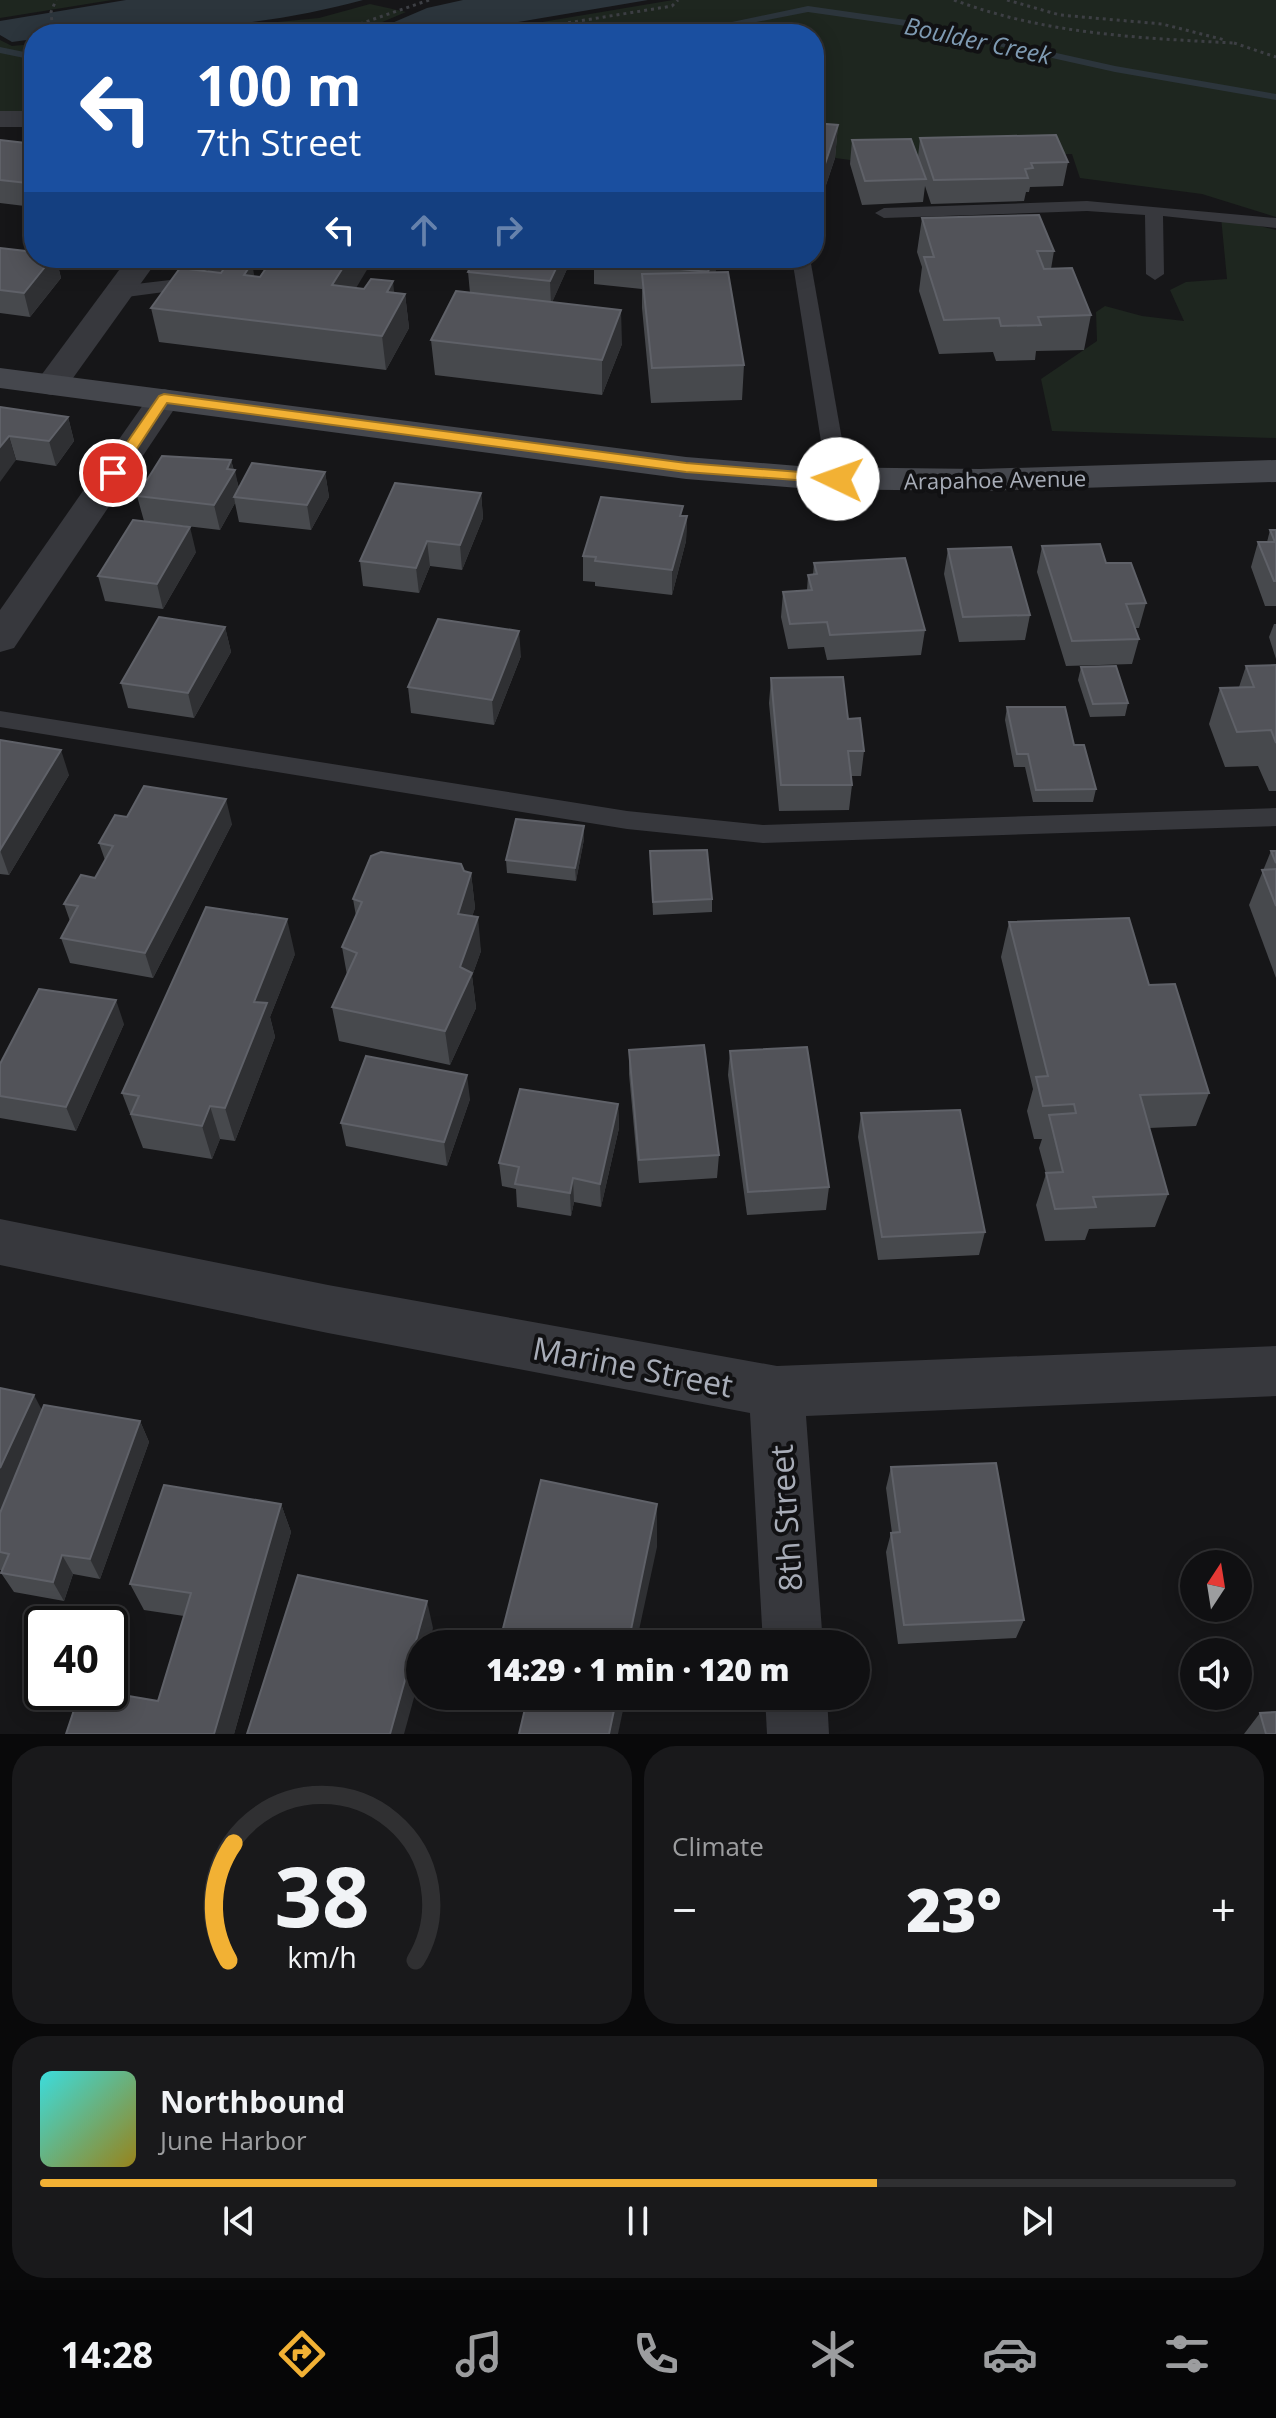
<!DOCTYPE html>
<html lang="en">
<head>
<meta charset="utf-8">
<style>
	body { margin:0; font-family:"Open Sans",sans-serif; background:#19191b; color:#f1f3f6; height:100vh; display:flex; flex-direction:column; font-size:30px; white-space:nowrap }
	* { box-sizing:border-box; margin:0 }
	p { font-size:26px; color:#9c9d9f }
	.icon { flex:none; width:44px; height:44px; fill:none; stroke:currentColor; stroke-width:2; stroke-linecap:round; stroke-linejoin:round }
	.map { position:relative; height:1734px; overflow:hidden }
	.panel { display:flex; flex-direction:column; gap:12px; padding:12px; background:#09090a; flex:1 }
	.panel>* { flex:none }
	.banner { position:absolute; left:24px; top:24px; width:800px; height:244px; border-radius:32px; box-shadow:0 4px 20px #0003,0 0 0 2px #303032; background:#1a4fa0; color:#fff; overflow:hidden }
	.needle { width:52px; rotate:12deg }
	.buttons { position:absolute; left:1180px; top:1550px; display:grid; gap:16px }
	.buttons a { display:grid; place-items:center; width:72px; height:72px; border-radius:50%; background:#101012; box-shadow:0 4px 20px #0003,0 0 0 2px #303032; font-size:40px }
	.speed { position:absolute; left:24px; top:1606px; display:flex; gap:16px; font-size:40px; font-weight:700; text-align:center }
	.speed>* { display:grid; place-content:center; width:104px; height:104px; border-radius:50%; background:#101012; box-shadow:0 4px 20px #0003,0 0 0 2px #303032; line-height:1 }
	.speed .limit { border:4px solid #111; border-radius:12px; background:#fff; color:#111 }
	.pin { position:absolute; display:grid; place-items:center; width:68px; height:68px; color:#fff; margin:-34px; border:4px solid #fff; border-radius:50%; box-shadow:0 2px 8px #0007 }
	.me { position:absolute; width:88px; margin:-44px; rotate:273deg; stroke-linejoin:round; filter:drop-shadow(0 0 6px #0008) }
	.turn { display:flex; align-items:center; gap:28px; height:168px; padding:0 40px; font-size:36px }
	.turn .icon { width:104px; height:104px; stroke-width:2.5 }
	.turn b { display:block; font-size:56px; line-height:68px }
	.lanes { display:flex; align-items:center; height:76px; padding:0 40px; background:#0003; justify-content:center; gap:40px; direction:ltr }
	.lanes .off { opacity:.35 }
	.big { font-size:60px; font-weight:800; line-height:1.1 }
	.panel .card { flex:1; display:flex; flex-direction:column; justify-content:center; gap:12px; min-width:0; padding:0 28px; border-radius:32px; background:#19191b }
	.panel .dial { align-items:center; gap:0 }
	.dial svg { height:208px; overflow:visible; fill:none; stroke:#303032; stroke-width:7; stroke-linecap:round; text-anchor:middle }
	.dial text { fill:#f1f3f6; stroke:none }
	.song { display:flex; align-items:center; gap:24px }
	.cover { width:96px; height:96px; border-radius:12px; background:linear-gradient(135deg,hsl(180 70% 55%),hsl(50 70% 35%)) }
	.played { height:8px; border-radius:4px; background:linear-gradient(90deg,#f2b134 70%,#303032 70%) }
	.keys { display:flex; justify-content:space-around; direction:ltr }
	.heat { display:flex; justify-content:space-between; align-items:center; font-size:44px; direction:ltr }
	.panel .tiles { flex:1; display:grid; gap:12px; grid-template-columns:1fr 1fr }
	.card:last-child { grid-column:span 2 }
	.trip { position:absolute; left:406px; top:1630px; width:464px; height:80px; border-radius:40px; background:#101012; box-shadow:0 4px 20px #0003,0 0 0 2px #303032; font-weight:800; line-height:80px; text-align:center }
	.menu { display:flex; height:128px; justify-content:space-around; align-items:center; background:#060607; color:#9c9d9f }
	.menu .icon { width:56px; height:56px }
	.menu .on { color:#f2b134 }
	.menu b { font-size:36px; color:#f1f3f6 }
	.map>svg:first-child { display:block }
	.green { fill:#1e261f }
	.water { fill:#2c353c }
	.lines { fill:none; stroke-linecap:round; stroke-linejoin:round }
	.stream { fill:#2c353c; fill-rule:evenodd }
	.path { stroke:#3d3f44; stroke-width:3; stroke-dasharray:3 4; stroke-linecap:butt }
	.lane { fill:#37383d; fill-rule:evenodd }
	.street { fill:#37383d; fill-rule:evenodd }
	.secondary { fill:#45474d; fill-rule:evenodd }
	.wall { fill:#47494d }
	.shaded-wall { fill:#2f3033 }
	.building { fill:#525359; stroke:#5f6168; stroke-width:2 }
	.route { fill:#f2b134; stroke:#9d7322; stroke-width:2 }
	.labels { text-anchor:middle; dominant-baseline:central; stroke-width:8; stroke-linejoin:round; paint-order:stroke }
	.far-street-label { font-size:22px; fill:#a8adb8; stroke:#111113 }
	.far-water-label { font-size:24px; font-style:italic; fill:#7f9bb3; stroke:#111113 }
	.near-street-label { font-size:32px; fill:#a8adb8; stroke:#111113 }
</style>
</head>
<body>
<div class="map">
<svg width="1276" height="1734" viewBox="0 0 1276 1734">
	<rect width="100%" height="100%" fill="#161618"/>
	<g class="green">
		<polygon points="0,0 112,0 0,18"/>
		<polygon points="673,0 1276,0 1276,217 1202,194 1080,178 1072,154 850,160 814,155 814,34 423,34 482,32"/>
		<polygon points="370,4 406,12 373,26 384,34 153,34 319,18"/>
		<polygon points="0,40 12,46 34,44 34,112 0,112"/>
		<polygon points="1221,217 1276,230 1276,438 1052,431 1041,379 1097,341 1096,312 1105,306 1142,316 1184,321 1170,290 1186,282 1227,279"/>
	</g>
	<g class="water">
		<path d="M126,0H363C257,29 144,34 34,34V39L12,42L0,35V21Z"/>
		<polygon points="463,0 648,0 483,28 394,31 385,26 427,8"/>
	</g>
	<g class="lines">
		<g class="stream">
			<polygon points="808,6 913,21 1115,66 1276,94 1276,100 1115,72 913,27 808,12 695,34 675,34"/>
			<polygon points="0,47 34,54 34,60 0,53"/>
		</g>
		<g class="path">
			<path d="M954,0C1045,34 1138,38 1234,43"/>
			<polyline points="1007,0 1060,15 1162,24 1225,40"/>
			<polyline points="349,28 361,34"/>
			<polyline points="53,34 51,12 56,0"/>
			<polyline points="284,34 348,28 429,0"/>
			<polyline points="499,34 672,6 678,0"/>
			<polyline points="1234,43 1276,57"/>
		</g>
		<g class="lane">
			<polygon points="1087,201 1276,218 1276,228 1163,216 1164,274 1155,280 1146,274 1145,215 1087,211 884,218 875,213 884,208"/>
			<polygon points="217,258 235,258 217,285 119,298 110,292 119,286 204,276"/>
			<polygon points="792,258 810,258 849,479 838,485 827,479"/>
			<polygon points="0,711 627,811 763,825 1276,808 1276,826 763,843 627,829 0,727"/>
		</g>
		<g class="street">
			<rect x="0" y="111" width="34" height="16"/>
			<polygon points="128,258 159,258 63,392 51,395 39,392 34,385"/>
			<polygon points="164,389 176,392 181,399 14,648 0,652 0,610 152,392"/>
			<polygon points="0,1219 328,1285 777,1366 1276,1346 1276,1396 806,1416 823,1644 763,1644 750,1413 328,1333 0,1265"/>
			<polygon points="765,1696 827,1696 829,1734 767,1734"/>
		</g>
		<polygon class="secondary" points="0,368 686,457 811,467 980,469 1276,460 1276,482 980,491 811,489 686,479 0,388"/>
	</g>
	<g class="wall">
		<polygon points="814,123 838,125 835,158 821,200 814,200"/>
		<polygon points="920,138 1068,162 1063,186 1030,187 1029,192 1026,192 1024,201 931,204 925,186 923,202 862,205 850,164 852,140 918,157"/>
		<polygon points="0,140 34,144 33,207 0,203"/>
		<polygon points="922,218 1054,251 1051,269 1091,315 1084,350 1036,351 1035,360 996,361 993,352 939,354 919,291 922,267 917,252"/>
		<polygon points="0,248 34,258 56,258 61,278 30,317 0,313"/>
		<polygon points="475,258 572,258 552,302 622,344 602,395 435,375 431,340 470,293 468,272"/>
		<polygon points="594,260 715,272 744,365 742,400 651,403 642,308 642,289 594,284"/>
		<polygon points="254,276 405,294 409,328 386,370 159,342 151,308"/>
		<polygon points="0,407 68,417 74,441 56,466 16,460"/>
		<polygon points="231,460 239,488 325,472 329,497 311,530 239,522 235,503 220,530 144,521 137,496"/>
		<polygon points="481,493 483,518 462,570 430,566 419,593 363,586 360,561"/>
		<polygon points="683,516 687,516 686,541 672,595 595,586 595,582 583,581 583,556"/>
		<polygon points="1270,530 1276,530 1276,606 1265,606 1251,567 1258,542 1267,542"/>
		<polygon points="1042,546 1106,563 1146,603 1139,628 1135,628 1139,639 1132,664 1066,666 1037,572"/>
		<polygon points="948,549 1030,615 1025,640 959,642 944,574"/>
		<polygon points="196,552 163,609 105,601 98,576"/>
		<polygon points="814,563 925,630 921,655 827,660 824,647 788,649 781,617 783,592 807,590 808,575 813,574"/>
		<polygon points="1274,624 1276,624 1276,659 1269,637"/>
		<polygon points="225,627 231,652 194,718 128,708 121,683"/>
		<polygon points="521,656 494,725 411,713 408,687"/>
		<polygon points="1276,665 1276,791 1269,791 1258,766 1225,767 1209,724 1220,688 1239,687 1246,666"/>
		<polygon points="1081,667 1128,703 1125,716 1090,717 1078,680"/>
		<polygon points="771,678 864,751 861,776 851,776 852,785 849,810 779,811 769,703"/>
		<polygon points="1007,707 1074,745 1096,789 1093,802 1033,802 1025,767 1014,767 1005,720"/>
		<polygon points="0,740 69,775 9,875 0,874"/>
		<polygon points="127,817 232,824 153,978 70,963 61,938 70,921 64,904 95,878 105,860 99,843"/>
		<polygon points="584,839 576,881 507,873 506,860"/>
		<polygon points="650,851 712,899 712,912 653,915"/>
		<polygon points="1271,851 1276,851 1276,978 1249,905"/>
		<polygon points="464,871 471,873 475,908 472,916 481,951 472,976 476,1008 450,1065 339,1041 332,1007 347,975 342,947 356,916 353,899"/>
		<polygon points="1009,922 1149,985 1209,1093 1196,1126 1149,1128 1168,1194 1155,1227 1089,1229 1085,1240 1045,1241 1036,1205 1046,1174 1039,1148 1042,1139 1034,1139 1027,1111 1033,1089 1001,957"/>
		<polygon points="295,954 270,1017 275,1037 235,1141 220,1139 212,1159 143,1148 122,1093"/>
		<polygon points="124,1024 76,1131 0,1118 0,1064"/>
		<polygon points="629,1050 719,1155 717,1178 639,1183 629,1074"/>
		<polygon points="730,1051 829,1187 826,1210 747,1215 728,1075"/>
		<polygon points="470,1099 447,1166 346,1146 341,1123"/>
		<polygon points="618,1104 619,1128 601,1207 574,1202 571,1216 517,1207 516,1189 502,1186 499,1163"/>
		<polygon points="861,1113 985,1232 979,1255 878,1260 858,1137"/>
		<polygon points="0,1388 42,1410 140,1421 149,1442 100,1579 73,1574 64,1601 14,1592 1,1573 2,1570 0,1570"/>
		<polygon points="891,1467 1024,1620 1016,1638 898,1644 886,1552 891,1533 892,1533 886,1488"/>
		<polygon points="281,1504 291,1532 234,1734 66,1734 158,1701 184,1616 144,1610 130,1584"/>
		<polygon points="1260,1713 1276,1734 1244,1734"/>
	</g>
	<g class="shaded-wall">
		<polygon points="838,125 835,158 821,200 824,167"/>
		<polygon points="34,175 34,206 33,207 27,183"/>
		<polygon points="52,258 56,258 61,278 30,317 24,293"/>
		<polygon points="349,258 374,258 337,320 332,285"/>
		<polygon points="561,258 572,258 551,305 550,281"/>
		<polygon points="713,258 720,258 708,296 708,272"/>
		<polygon points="252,263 258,297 244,275"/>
		<polygon points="393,281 396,311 405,294 409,328 386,370 382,336 387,292"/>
		<polygon points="621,310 622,344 602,395 602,360"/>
		<polygon points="68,417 74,441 56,466 49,441"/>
		<polygon points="9,436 16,460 0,482 0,447"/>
		<polygon points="231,460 234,472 235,470 240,495 234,497 235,503 220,530 214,505 227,469"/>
		<polygon points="325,472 329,497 311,530 307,505"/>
		<polygon points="481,493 483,518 462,570 460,545"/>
		<polygon points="687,516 686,541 672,595 672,570"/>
		<polygon points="190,527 196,552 163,609 157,584"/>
		<polygon points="427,541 430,566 419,593 416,568"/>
		<polygon points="225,627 231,652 194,718 188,693"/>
		<polygon points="519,631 521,656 494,725 492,700"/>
		<polygon points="61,750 69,775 9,875 0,850"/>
		<polygon points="226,799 232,824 153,978 145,953"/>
		<polygon points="584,826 584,839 576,881 575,868"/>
		<polygon points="471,873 475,908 462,949 458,914"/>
		<polygon points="478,917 481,951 472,976 476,1008 450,1065 445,1031 460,967"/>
		<polygon points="287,919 295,954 270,1017 275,1037 235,1141 225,1108 254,1002"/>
		<polygon points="116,1000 124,1024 76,1131 66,1107"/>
		<polygon points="467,1075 470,1099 447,1166 444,1142"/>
		<polygon points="618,1104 619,1128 601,1207 600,1184"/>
		<polygon points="210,1106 220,1139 212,1159 202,1126"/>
		<polygon points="573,1178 574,1202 571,1216 570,1193"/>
		<polygon points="34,1395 45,1416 0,1515 0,1468"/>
		<polygon points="140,1421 149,1442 100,1579 90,1559"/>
		<polygon points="281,1504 291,1532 234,1734 214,1734"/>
		<polygon points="657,1504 657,1547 636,1644 628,1644"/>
		<polygon points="62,1555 73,1574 64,1601 53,1582"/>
		<polygon points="427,1601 433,1628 429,1644 420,1644 420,1676 404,1734 390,1734"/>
		<polygon points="617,1696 626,1696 618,1734 609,1734"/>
	</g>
	<g class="building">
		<polygon points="814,123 838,125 824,167 814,166"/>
		<polygon points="1056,135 1068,162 1031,163 1033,168 1025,169 1028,178 934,180 920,138"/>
		<polygon points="911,139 926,179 865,181 852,140"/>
		<polygon points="0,140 34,144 34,175 27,183 0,180"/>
		<polygon points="1039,215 1054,251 1037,251 1044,269 1072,268 1091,315 1038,317 1041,325 1001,326 999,318 944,320 924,257 934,257 922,218"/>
		<polygon points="0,248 34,252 34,258 52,258 24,293 0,290"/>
		<polygon points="273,258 349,258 332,285 364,289 371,279 393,281 387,292 405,294 382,336 151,308 180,268 221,273 230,260 252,263 244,275 260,277"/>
		<polygon points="475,258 561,258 550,281 468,272"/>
		<polygon points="594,258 713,258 708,272 594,260"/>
		<polygon points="728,272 744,365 652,368 642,274"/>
		<polygon points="456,291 621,310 602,360 431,340"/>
		<polygon points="0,407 68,417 49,441 9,436 0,447"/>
		<polygon points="162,456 231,460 227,469 235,470 214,505 137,496"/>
		<polygon points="252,463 325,472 307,505 234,497"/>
		<polygon points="395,483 481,493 460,545 427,541 416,568 360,561"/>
		<polygon points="601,497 683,506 680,516 687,516 672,570 595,561 596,557 583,556"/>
		<polygon points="133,520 190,527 157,584 98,576"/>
		<polygon points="1270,530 1276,530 1276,581 1274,581 1258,542 1275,542"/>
		<polygon points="1100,544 1106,563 1131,563 1146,603 1126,604 1139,639 1072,641 1042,546"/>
		<polygon points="1011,547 1030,615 963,617 948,549"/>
		<polygon points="905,558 925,630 830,635 827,622 790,624 783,592 812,590 808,575 817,574 814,563"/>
		<polygon points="159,617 225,627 188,693 121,683"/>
		<polygon points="438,619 519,631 492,700 408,687"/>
		<polygon points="1276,665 1276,743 1271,730 1237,732 1220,688 1254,687 1246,666"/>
		<polygon points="1116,666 1128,703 1093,704 1081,667"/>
		<polygon points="843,677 848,719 860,718 864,751 848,751 852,785 781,785 771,678"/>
		<polygon points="1007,707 1065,707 1074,745 1084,745 1096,789 1036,790 1028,754 1017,754"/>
		<polygon points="0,740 61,750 0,850"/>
		<polygon points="144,786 226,799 145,953 61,938 78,906 64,904 81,875 95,878 113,846 99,843 115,815 127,817"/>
		<polygon points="516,819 584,826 575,868 506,860"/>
		<polygon points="707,850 712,899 653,902 650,851"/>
		<polygon points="1271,851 1276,851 1276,863"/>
		<polygon points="381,852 461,864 464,871 471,873 458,914 478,917 460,967 472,973 445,1031 332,1007 357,953 342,947 362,902 353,899 371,856"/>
		<polygon points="1276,869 1276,906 1262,870"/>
		<polygon points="206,907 287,919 254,1002 267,1003 225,1108 210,1106 202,1126 131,1114 139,1096 122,1093"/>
		<polygon points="1129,918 1149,985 1175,984 1209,1093 1140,1095 1168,1194 1093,1197 1096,1207 1055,1209 1046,1173 1063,1172 1049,1115 1076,1113 1074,1104 1043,1106 1036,1077 1048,1076 1009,922"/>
		<polygon points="39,989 116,1000 66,1107 0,1096 0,1064"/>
		<polygon points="704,1045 719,1155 639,1160 629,1050"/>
		<polygon points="807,1047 829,1187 748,1192 730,1051"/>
		<polygon points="366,1056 467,1075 444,1142 341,1123"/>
		<polygon points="520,1089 618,1104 600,1184 573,1178 570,1193 515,1184 519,1167 499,1163"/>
		<polygon points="960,1110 985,1232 882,1237 861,1113"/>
		<polygon points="0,1388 34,1395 0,1468"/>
		<polygon points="44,1405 140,1421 90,1559 62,1555 53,1582 1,1573 9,1554 0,1552 0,1513"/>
		<polygon points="996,1463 1024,1620 904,1625 891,1533 900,1532 891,1467"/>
		<polygon points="541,1480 657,1504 628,1644 499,1644"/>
		<polygon points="164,1485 281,1504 214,1734 66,1734 80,1692 105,1692 158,1701 191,1593 130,1584"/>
		<polygon points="298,1575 427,1601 390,1734 247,1734"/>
		<polygon points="528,1696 617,1696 609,1734 519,1734"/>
		<polygon points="1276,1712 1276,1734 1266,1734 1260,1713"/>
	</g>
	<polygon class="route" points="164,394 686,463 838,475 846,479 838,483 686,472 167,403 119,476 108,476 106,473 159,396"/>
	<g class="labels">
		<g class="far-street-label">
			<text transform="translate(995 479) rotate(-1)">Arapahoe Avenue</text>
		</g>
		<g class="far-water-label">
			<text transform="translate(978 40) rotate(12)">Boulder Creek</text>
		</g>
		<g class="near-street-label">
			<text transform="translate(633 1366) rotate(11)">Marine Street</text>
			<text transform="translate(785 1518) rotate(-94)">8th Street</text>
		</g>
	</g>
</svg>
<div class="buttons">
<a><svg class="needle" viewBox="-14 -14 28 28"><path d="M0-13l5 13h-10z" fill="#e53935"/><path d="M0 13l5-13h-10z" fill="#9c9d9f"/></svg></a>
<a><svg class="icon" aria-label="sound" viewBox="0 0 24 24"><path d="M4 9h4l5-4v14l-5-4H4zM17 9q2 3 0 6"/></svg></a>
</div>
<div class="speed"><div class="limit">40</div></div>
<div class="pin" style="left:113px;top:473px;background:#d93025"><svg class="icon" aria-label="arrive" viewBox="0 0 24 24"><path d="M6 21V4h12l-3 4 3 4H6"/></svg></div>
<svg class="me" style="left:838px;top:479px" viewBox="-20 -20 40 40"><circle r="19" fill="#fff"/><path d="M0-13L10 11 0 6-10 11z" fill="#f2b134"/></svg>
<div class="trip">14:29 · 1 min · 120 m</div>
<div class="banner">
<div class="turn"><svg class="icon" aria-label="left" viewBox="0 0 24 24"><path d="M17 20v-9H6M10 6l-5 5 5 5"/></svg><div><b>100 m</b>7th Street</div></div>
<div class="lanes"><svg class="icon" aria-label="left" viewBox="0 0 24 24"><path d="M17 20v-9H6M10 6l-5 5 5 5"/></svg><svg class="icon off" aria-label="ahead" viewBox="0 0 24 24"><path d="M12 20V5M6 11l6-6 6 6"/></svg><svg class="icon off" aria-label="right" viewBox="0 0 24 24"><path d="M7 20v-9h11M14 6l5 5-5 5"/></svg></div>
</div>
</div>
<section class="panel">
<div class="tiles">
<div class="card dial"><svg viewBox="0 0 100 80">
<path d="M14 69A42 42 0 1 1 86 69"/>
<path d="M14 69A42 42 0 0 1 16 24" stroke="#f2b134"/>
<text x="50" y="56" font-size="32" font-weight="700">38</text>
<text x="50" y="72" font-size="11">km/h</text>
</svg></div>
<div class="card"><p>Climate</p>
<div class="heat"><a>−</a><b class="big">23°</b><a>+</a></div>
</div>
<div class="card">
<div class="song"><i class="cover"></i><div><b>Northbound</b><p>June Harbor</p></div></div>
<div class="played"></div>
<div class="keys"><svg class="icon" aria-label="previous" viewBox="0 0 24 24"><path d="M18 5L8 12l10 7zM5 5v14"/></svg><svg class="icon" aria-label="pause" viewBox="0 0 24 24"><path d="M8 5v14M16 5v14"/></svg><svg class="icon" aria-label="next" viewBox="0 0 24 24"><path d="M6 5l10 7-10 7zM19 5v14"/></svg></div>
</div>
</div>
</section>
<nav class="menu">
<b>14:28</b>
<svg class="icon on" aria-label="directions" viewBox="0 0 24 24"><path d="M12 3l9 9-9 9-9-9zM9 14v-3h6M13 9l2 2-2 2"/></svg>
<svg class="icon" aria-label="music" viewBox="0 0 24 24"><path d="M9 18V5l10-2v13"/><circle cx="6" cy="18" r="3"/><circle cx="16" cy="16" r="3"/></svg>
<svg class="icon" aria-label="phone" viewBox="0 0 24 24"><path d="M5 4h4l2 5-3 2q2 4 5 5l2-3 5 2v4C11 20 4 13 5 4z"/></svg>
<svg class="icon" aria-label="climate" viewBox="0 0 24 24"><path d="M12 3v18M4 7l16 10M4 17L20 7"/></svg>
<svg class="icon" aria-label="car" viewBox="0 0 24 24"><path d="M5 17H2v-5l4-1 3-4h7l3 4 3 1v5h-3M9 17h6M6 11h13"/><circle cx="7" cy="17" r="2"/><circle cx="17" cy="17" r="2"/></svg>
<svg class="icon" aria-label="filters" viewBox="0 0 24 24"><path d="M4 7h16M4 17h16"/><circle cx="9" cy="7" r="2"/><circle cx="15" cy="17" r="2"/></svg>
</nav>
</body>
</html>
